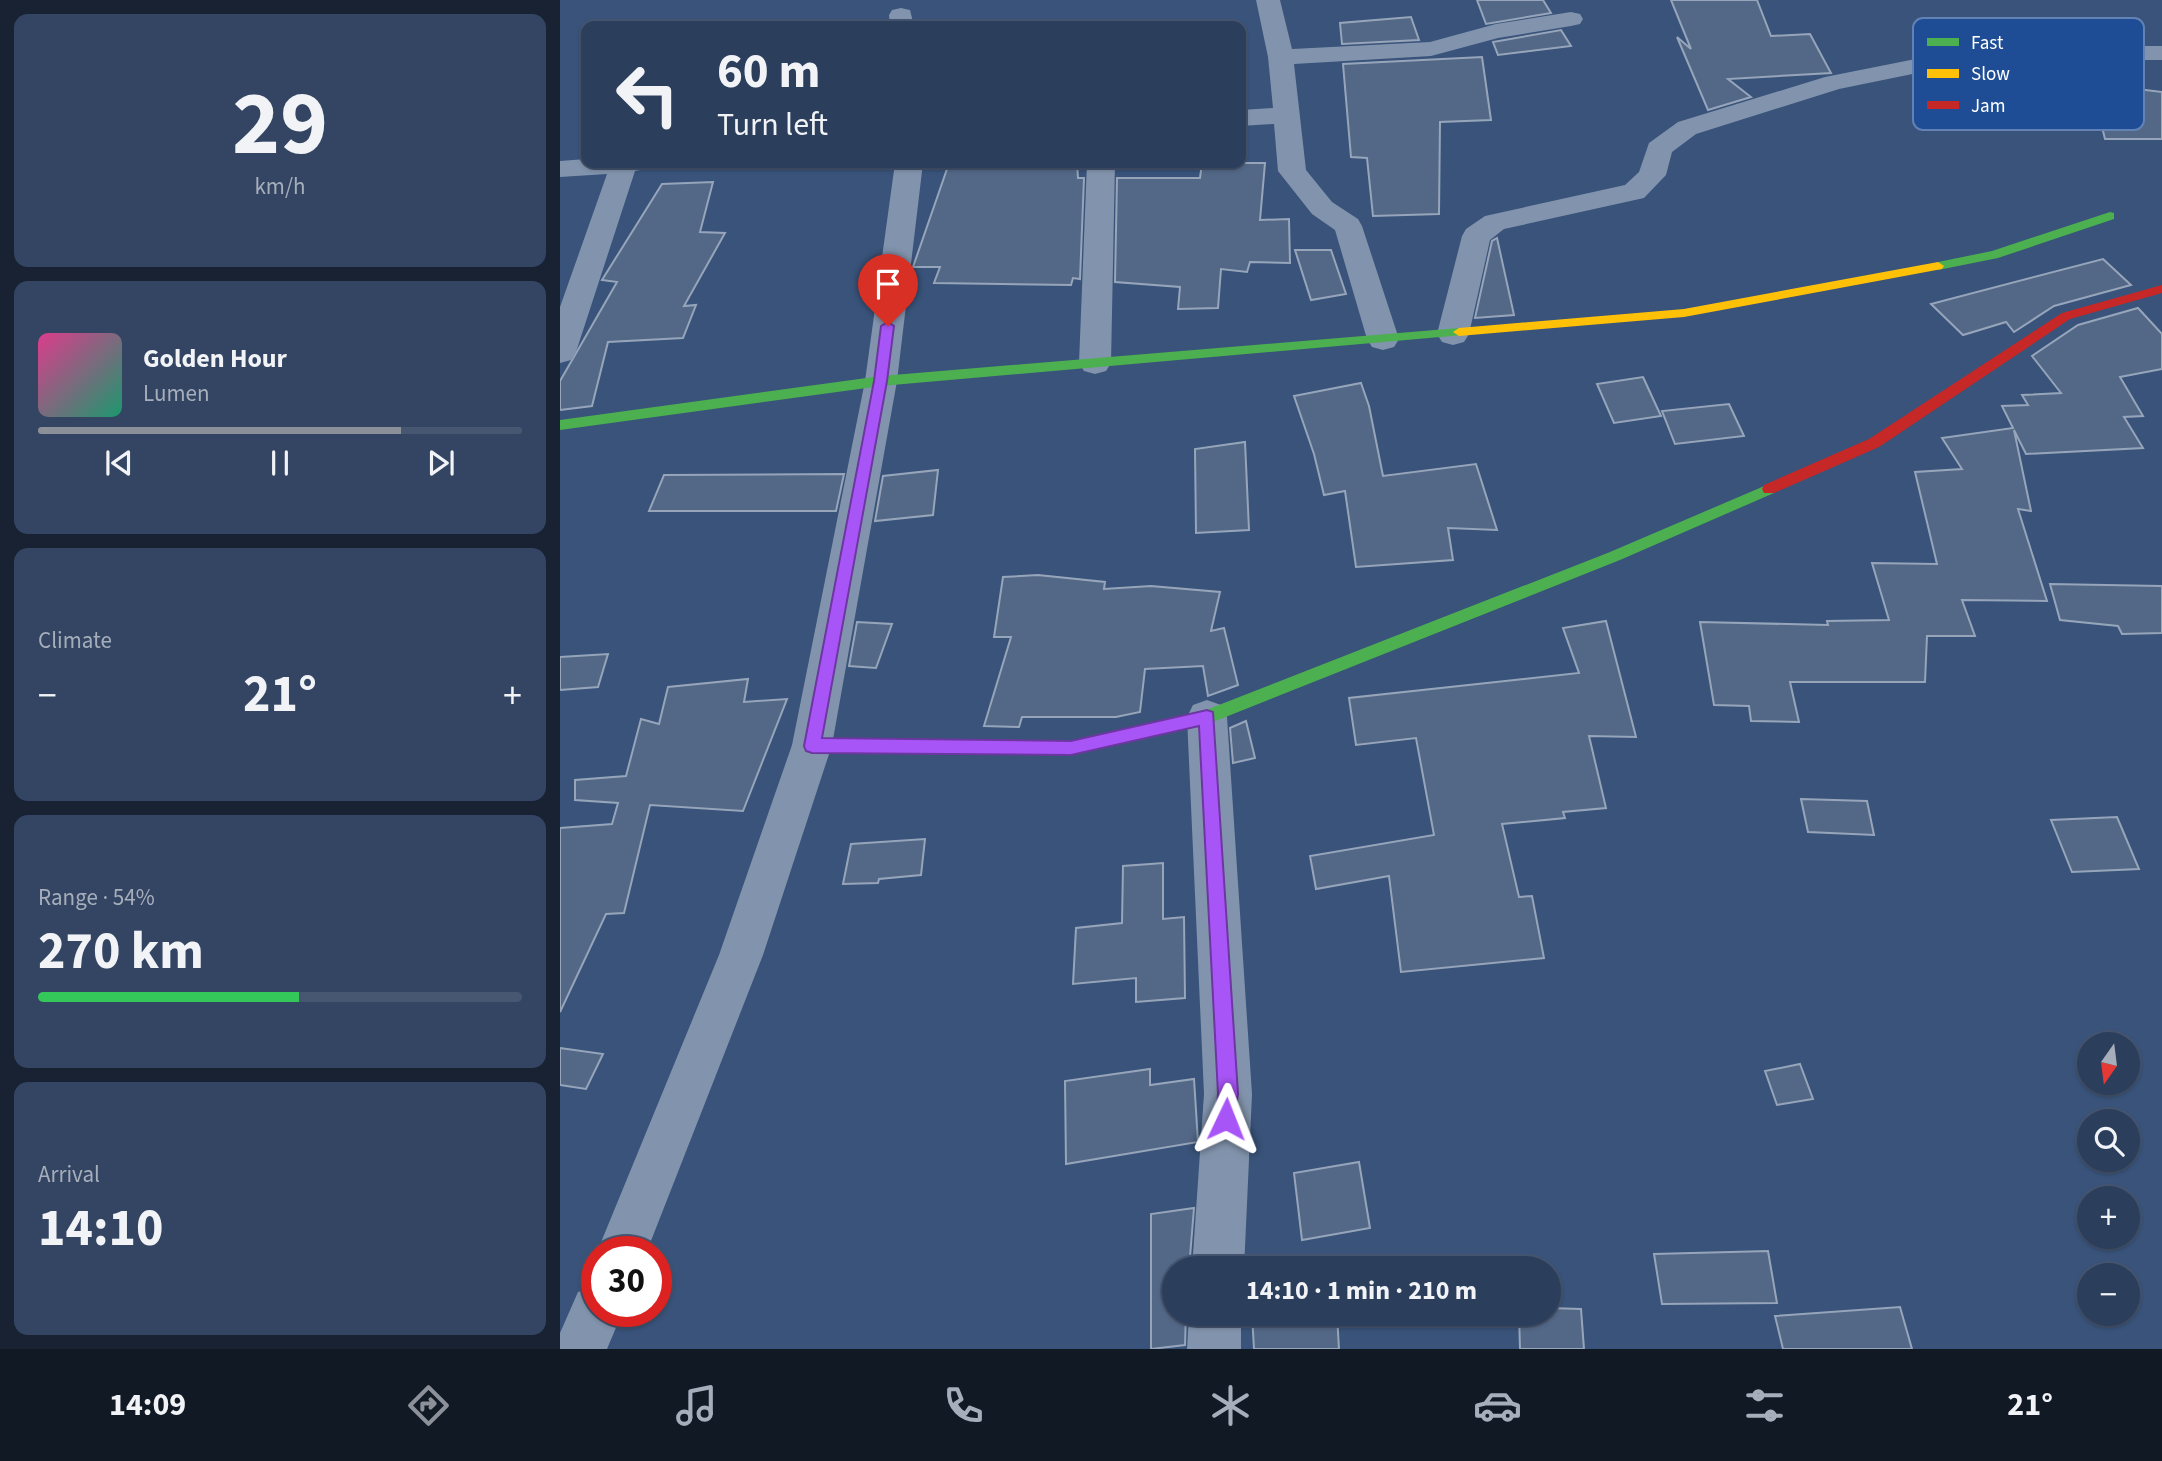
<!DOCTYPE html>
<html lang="en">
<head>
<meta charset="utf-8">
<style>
	body { margin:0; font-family:"Source Sans 3",sans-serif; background:#334562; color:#f1f3f6; height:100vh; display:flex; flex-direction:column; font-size:26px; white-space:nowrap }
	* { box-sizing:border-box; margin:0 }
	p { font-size:23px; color:#a6aebb }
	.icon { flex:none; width:38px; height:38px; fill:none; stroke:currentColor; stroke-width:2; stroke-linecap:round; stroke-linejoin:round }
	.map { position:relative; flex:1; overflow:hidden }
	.sheet { display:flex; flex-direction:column; gap:14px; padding:14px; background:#182233; width:560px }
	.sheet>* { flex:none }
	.guide { position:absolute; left:21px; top:21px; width:665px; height:147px; border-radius:14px; box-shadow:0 2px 5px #0004,0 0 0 2px #475772; background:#2b3e5c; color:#f1f3f6; overflow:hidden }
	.needle { width:46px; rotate:194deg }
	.controls { position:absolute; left:1517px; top:1032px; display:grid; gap:14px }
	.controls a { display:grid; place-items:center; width:63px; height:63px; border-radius:50%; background:#2b3e5c; box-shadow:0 2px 5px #0004,0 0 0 2px #475772; font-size:35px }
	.speed { position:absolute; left:21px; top:1236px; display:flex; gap:14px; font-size:35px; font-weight:700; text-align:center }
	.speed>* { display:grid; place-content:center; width:91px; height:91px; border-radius:50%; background:#2b3e5c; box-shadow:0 2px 5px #0004,0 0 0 2px #475772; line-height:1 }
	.speed .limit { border:10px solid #d22; background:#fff; color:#111 }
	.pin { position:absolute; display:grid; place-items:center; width:60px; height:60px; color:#fff; margin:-72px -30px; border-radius:50% 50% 50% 0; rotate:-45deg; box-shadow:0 0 7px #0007 }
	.pin .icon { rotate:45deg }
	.me { position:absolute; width:77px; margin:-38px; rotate:2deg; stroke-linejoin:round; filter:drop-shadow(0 0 5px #0008) }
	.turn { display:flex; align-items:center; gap:24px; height:147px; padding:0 21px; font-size:32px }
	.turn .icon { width:91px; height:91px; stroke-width:2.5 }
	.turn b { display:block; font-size:49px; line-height:60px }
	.big { font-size:52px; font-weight:700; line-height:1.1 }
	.sheet .tile { flex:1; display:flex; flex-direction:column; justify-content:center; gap:10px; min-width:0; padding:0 24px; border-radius:14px; background:#334562 }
	.sheet .dial { align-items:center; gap:0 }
	.dial b { font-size:91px; line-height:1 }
	.song { display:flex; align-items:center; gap:21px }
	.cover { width:84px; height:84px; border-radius:10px; background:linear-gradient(135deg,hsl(330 70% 55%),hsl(160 70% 35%)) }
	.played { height:7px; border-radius:4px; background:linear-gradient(90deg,#8c9099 75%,#475772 75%) }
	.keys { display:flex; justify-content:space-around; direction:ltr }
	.heat { display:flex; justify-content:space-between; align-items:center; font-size:38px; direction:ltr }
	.charge { height:10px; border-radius:5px; background:linear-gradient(90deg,#34c759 54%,#475772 0) }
	.trip { position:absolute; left:602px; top:1256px; width:399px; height:70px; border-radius:35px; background:#2b3e5c; box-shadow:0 2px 5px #0004,0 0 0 2px #475772; font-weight:700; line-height:70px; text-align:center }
	.tabs { display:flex; height:112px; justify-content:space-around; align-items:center; background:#111925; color:#a6aebb }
	.tabs .icon { width:49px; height:49px }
	.tabs .active { color:#8c9099 }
	.tabs b { font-size:32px; color:#f1f3f6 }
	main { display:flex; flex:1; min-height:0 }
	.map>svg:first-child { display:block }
	.building { fill:#536887; stroke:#96a5ba; stroke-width:2 }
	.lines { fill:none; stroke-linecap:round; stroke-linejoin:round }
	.street { fill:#8294ad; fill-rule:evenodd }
	.fast { fill:#4caf50; fill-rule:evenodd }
	.slow { fill:#ffc107; fill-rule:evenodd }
	.jam { fill:#c62828; fill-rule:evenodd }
	.route { fill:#a855f7; stroke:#6d37a1; stroke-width:2 }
	.key { fill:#1e4d95; stroke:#6282b5; stroke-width:2 }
	.key-label { font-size:19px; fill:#fff }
</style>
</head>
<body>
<main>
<section class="sheet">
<div class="tile dial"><b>29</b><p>km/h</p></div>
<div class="tile">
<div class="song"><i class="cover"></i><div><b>Golden Hour</b><p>Lumen</p></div></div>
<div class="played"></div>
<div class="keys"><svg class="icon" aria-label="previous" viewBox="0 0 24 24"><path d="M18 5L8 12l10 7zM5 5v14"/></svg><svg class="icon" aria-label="pause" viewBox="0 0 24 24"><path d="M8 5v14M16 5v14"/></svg><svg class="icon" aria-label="next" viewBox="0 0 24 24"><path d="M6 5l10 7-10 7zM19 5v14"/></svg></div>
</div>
<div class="tile"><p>Climate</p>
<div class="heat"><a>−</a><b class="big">21°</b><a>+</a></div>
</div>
<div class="tile"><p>Range · 54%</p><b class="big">270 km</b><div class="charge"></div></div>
<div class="tile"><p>Arrival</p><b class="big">14:10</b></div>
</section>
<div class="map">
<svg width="1602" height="1349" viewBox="0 0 1602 1349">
	<rect width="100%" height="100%" fill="#39537a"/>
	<g class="building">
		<polygon points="917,0 983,0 991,13 926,24"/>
		<polygon points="1111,0 1197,0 1211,36 1250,34 1271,73 1168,79 1191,97 1148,110 1117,37 1131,49"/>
		<polygon points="851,17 859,40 782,44 780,23"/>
		<polygon points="1001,30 1011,46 938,55 933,42"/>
		<polygon points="922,57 931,120 880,122 879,214 813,216 807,158 791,157 783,64"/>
		<polygon points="1536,84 1602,92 1602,139 1545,139 1533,91 1537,91"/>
		<polygon points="517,163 518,178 524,178 520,279 513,278 511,285 374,283 380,267 353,267 387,169 462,169"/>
		<polygon points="642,163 705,163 700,220 729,219 730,263 690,262 687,272 661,269 658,308 618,309 620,287 555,282 557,178 640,178"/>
		<polygon points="153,182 140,232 165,233 124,306 136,305 123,338 48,342 32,406 0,410 0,381 57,282 42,280 102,184"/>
		<polygon points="937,238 954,315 915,318 932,241"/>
		<polygon points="735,250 771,250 786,294 751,300"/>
		<polygon points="1543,259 1571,285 1494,306 1454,332 1446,322 1403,335 1371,304"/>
		<polygon points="1578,308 1602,334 1602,369 1560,377 1583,416 1564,417 1583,448 1466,454 1454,430 1471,511 1458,509 1487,601 1402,600 1415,636 1367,636 1365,682 1230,682 1239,722 1191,721 1189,706 1154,705 1140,622 1268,625 1267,621 1329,620 1312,563 1377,564 1355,472 1402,469 1382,438 1453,428 1442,406 1468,405 1462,395 1501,393 1472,356 1518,325"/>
		<polygon points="1083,377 1101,416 1054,423 1037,384"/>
		<polygon points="801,383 809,406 823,476 916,464 937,530 888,528 893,560 796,567 785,491 764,495 754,454 734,396"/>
		<polygon points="1169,404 1184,436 1115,444 1102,411"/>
		<polygon points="685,442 689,530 636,533 635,449"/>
		<polygon points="378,470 373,515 315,521 323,476"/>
		<polygon points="284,474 276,511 89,511 104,475"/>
		<polygon points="478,575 545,582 544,589 591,586 660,592 651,631 664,628 678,685 648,696 643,666 585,669 580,712 556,717 462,717 459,727 424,726 451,637 434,637 443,577"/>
		<polygon points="1490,584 1602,586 1602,633 1562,634 1558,626 1500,620"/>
		<polygon points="1046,621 1076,737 1029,736 1046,808 1003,812 1005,818 942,824 959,897 972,896 984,958 841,972 829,876 756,889 750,856 874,835 856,738 796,745 789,698 1019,673 1003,628"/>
		<polygon points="297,622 332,624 316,668 289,666"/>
		<polygon points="48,654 38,687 0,690 0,657"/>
		<polygon points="188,679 184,702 227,699 183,811 90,805 64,913 46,914 0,1012 0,828 52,824 58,803 15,800 15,780 66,776 81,719 99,724 108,687"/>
		<polygon points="686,721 695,758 673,763 670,728"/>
		<polygon points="1241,799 1307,801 1314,835 1248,832"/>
		<polygon points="1557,817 1579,869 1512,872 1491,820"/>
		<polygon points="365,839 361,875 319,879 318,883 283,884 291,844"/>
		<polygon points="603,863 603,919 624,917 625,998 576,1002 576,978 513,984 516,928 562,923 563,866"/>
		<polygon points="0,1048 43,1054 26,1089 0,1085"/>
		<polygon points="1240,1064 1253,1099 1217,1105 1205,1071"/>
		<polygon points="590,1069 590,1085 634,1079 638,1142 506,1164 505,1081"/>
		<polygon points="799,1162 810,1228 742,1240 734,1173"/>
		<polygon points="634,1208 629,1269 614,1269 614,1314 626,1314 625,1345 591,1349 591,1214"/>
		<polygon points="1208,1251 1217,1303 1102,1304 1094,1254"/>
		<polygon points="1340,1307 1352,1349 1223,1349 1215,1316"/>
		<polygon points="989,1308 1021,1309 1024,1349 960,1349 959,1314 989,1314"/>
		<polygon points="692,1314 777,1314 779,1349 694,1349"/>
	</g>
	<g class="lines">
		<g class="street">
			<polygon points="696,0 720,0 732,49 870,42 936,24 1011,12 1020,14 1023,19 1020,24 1011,26 938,38 871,56 734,64 746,170 772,202 798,219 802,226 839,339 834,347 823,350 812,347 807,339 775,230 752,214 718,171 714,124 681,126 681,110 713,108 708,57"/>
			<polygon points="341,8 350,10 354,26 330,26 329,15 332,10"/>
			<polygon points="1421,46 1602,46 1602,60 1421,60 1279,89 1136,134 1112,152 1106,175 1084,198 944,229 930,240 909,334 904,342 893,345 882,342 877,334 902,236 906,229 925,216 1065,185 1079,172 1089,143 1118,122 1265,77"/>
			<polygon points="26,159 26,163 90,163 86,169 75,171 16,352 11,360 0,363 0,307 47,174 0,177 0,161"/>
			<polygon points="335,163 363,163 337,381 272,745 203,955 87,1251 37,1252 159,955 232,745 305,381"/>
			<polygon points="527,163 555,163 551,363 546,371 535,374 524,371 519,363"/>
			<polygon points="647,700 661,705 667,717 692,1094 684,1269 632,1269 644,1094 627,717 633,705"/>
			<polygon points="37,1285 37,1311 63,1311 47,1349 0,1349 0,1333 18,1292"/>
			<polygon points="629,1314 681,1314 681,1349 627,1349"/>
		</g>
		<g class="fast">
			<polygon points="1550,212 1554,213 1554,219 1438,258 1378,270 1372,266 1378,262 1432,251"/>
			<polygon points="899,328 905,332 903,335 321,386 0,430 0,420 321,376"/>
			<polygon points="1209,484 1216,489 1214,493 1060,560 653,722 563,743 557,741 555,736 557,731 563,729 646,710 1050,552"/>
		</g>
		<g class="slow">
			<polygon points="1378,262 1384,266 1382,269 1124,317 899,336 893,332 899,328 1124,309"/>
			<polygon points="563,729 569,731 571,736 569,741 511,755 252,752 246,750 244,745 246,740 252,738 511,741"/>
		</g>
		<polygon class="jam" points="1602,285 1602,293 1510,319 1319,447 1214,493 1204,493 1202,489 1204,485 1309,439 1502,313"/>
	</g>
	<polygon class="route" points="328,322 334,326 327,381 262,738 511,741 647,710 653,712 678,1094 673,1126 666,1129 659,1126 656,1119 658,1094 639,726 511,755 252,753 246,751 244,746 314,381 321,326"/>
	<rect x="1353" y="18" width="231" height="112" rx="10" class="key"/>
	<rect x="1367" y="38" width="32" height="8" fill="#4caf50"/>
	<rect x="1367" y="69" width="32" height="9" fill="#ffc107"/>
	<rect x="1367" y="101" width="32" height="8" fill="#c62828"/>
	<g class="key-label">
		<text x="1411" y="49">Fast</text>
		<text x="1411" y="80">Slow</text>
		<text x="1411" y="112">Jam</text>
	</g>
</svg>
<div class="controls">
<a><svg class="needle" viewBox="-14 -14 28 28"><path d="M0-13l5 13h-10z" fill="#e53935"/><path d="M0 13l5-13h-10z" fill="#a6aebb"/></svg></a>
<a><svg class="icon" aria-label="search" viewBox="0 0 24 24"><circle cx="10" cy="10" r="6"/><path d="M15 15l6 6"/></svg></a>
<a>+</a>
<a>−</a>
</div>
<div class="speed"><div class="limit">30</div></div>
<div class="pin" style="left:328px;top:326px;background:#d93025"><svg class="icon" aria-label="arrive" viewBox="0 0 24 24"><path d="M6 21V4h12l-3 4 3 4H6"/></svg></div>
<svg class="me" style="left:666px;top:1119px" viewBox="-20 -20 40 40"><path d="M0-17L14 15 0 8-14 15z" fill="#a855f7" stroke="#fff" stroke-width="4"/></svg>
<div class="trip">14:10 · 1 min · 210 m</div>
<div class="guide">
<div class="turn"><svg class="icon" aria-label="left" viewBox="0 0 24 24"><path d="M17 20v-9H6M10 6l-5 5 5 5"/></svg><div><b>60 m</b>Turn left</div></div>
</div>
</div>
</main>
<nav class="tabs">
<b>14:09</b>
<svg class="icon active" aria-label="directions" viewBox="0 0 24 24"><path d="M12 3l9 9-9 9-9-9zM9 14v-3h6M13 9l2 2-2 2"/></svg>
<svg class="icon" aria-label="music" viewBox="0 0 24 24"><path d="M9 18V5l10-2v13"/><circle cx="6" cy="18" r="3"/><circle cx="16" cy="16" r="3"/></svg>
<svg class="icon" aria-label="phone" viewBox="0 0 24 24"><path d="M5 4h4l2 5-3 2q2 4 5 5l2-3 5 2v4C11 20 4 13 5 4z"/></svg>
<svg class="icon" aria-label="climate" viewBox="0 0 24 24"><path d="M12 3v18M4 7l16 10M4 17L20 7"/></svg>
<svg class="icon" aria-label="car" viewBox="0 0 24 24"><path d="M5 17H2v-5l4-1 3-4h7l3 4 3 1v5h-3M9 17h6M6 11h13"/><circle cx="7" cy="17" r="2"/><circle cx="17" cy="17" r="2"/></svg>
<svg class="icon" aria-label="filters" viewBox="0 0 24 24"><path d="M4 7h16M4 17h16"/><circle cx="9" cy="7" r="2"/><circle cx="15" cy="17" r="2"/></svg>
<b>21°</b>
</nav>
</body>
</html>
